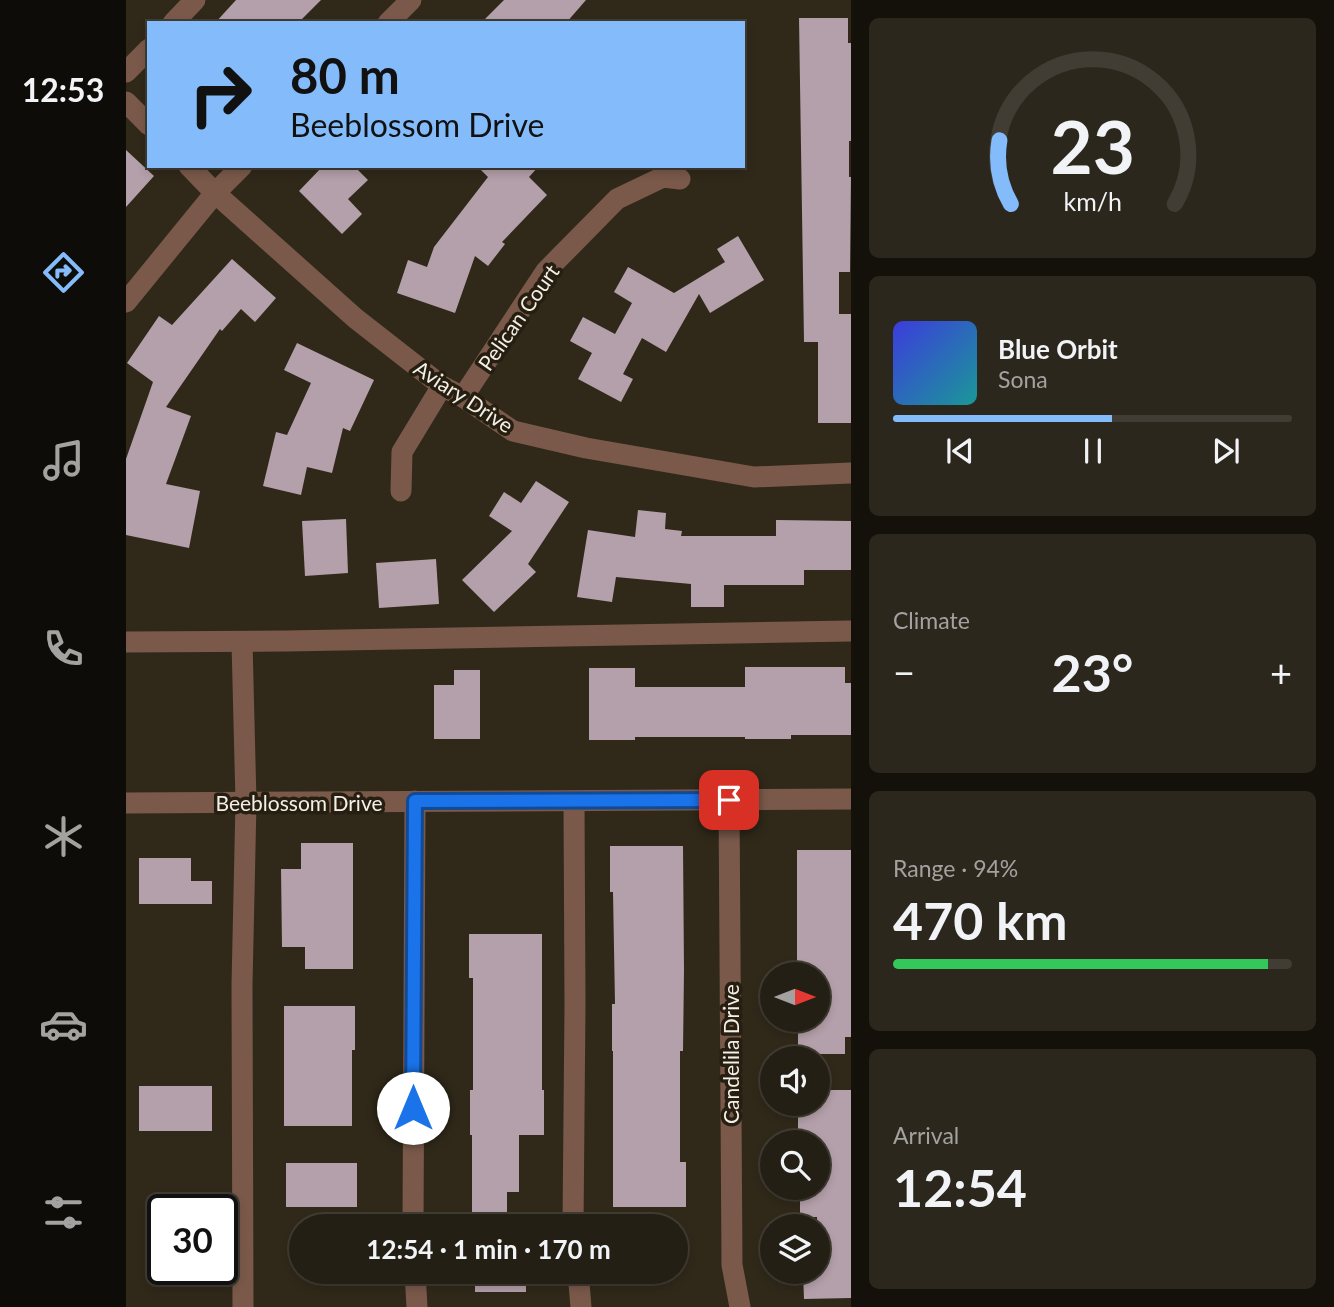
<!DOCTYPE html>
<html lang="en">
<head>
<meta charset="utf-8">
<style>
	body { margin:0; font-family:Lato,sans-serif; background:#2c271d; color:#f1f3f6; height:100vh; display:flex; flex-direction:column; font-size:26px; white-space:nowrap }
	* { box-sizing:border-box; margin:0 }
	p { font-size:23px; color:#a3a2a0 }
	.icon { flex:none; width:38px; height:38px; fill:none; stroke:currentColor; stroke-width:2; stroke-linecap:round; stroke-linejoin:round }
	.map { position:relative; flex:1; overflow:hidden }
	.drawer { display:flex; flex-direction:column; gap:18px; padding:18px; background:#14110b; width:483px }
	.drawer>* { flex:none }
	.hud { position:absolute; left:21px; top:21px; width:598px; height:147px; border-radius:0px; box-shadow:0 4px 10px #0003,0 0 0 2px #413d34; background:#84bcfb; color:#111; overflow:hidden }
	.needle { width:46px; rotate:90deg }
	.fabs { position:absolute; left:634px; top:962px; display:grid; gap:14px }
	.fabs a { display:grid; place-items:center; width:70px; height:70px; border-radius:50%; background:#241f14; box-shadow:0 4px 10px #0003,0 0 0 2px #413d34; font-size:35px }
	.speed { position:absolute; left:21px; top:1194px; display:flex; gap:14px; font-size:35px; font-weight:700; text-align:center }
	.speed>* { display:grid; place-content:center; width:91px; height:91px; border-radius:50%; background:#241f14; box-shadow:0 4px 10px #0003,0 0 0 2px #413d34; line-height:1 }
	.speed .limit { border:4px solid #111; border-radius:10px; background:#fff; color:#111 }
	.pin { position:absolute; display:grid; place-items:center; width:60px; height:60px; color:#fff; margin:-30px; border-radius:14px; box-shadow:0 4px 10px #0006 }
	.me { position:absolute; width:77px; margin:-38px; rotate:0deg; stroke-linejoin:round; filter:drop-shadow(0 0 5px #0008) }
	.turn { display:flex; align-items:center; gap:24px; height:147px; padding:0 28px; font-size:32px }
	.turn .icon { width:91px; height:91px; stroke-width:2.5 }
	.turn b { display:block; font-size:49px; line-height:60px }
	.big { font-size:52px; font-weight:700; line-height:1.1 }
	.drawer .tile { flex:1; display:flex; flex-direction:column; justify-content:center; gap:10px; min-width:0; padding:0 24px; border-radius:10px; background:#2c271d }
	.drawer .dial { align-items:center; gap:0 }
	.dial svg { height:182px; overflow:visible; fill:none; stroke:#413d34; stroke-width:7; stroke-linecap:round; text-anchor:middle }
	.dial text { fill:#f1f3f6; stroke:none }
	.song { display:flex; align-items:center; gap:21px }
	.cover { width:84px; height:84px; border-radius:10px; background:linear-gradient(135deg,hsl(240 70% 55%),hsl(180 70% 35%)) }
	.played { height:7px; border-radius:4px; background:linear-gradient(90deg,#84bcfb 55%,#413d34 55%) }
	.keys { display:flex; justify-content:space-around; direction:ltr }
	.heat { display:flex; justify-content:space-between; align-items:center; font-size:38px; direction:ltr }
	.charge { height:10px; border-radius:5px; background:linear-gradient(90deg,#34c759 94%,#413d34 0) }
	.trip { position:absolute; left:163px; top:1214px; width:399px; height:70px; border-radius:35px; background:#241f14; box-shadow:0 4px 10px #0003,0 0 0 2px #413d34; font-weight:700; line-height:70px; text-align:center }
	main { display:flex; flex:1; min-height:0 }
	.menu { display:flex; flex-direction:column; width:126px; justify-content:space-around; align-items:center; background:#0e0c08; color:#a3a2a0 }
	.menu .icon { width:49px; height:49px }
	.menu .on { color:#84bcfb }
	.menu b { font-size:32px; color:#f1f3f6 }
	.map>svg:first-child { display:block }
	.building { fill:#b4a0aa }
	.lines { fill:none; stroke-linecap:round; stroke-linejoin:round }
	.minor { stroke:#7a594a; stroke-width:21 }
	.route-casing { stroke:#114b97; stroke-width:18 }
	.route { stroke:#1a73e8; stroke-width:12 }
	.labels { text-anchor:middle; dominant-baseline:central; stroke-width:7; stroke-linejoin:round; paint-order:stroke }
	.street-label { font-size:21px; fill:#f4efe6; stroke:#261f11 }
</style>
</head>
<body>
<main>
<nav class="menu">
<b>12:53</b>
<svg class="icon on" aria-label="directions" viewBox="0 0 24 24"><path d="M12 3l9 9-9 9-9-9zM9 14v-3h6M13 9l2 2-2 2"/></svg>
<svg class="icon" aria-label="music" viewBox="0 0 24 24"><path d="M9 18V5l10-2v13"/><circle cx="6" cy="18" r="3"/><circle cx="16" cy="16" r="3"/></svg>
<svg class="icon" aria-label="phone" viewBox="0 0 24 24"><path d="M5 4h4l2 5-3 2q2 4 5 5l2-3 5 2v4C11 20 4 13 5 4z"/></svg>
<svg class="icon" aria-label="climate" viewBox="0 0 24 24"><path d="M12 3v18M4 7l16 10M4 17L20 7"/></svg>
<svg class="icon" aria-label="car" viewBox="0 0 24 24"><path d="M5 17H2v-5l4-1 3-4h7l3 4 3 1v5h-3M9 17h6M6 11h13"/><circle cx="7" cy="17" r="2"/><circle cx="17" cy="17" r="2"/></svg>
<svg class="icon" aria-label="filters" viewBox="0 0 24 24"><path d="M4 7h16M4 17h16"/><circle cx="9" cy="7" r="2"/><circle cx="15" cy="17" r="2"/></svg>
</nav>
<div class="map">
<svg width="725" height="1307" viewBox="0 0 725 1307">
	<rect width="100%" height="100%" fill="#30291a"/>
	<g class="building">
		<polygon points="110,0 195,0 172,23 89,23"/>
		<polygon points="378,0 460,0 440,23 355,23"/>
		<polygon points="673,18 722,18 722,43 725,43 725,141 723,141 723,177 725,177 724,272 713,272 713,314 725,314 725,423 692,423 692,342 678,342"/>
		<polygon points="0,150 28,176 0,207"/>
		<polygon points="197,166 228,166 242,180 222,199 236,214 216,234 173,191"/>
		<polygon points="351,166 413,166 403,177 421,195 376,242 379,244 362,266 349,256 329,313 271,293 282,260 301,267 308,247 362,177"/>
		<polygon points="612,236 638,280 584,313 573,294 540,352 516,338 497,374 507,379 495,402 452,379 466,353 444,341 457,317 489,334 506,303 488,292 502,267 548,293 599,262 591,249"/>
		<polygon points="106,259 150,298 129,322 115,309 96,331 94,329 40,407 65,416 40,484 74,491 63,548 0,535 0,459 27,382 1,363 33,316 46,325"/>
		<polygon points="171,343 248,380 224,431 217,428 206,473 181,467 175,495 137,486 150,432 161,435 185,383 158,370"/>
		<polygon points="410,481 443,502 402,564 410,572 368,612 336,580 386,531 363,516 378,492 395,503"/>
		<polygon points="512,510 540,513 539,529 556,531 555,536 650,536 650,520 725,521 725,570 678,570 678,585 598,585 598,607 565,607 565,584 490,577 486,602 451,597 462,530 509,537"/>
		<polygon points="220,519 222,573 179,576 176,521"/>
		<polygon points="310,559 313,604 253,608 250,563"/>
		<polygon points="619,667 719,667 719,683 725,683 725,735 665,735 665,739 619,739 619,737 509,737 509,740 463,740 463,668 509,668 509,687 619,687"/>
		<polygon points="328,670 354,670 354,739 308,739 308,685 328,685"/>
		<polygon points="175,843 227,843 227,969 179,969 179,947 156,947 155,869 175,869"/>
		<polygon points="484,846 557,846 558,970 557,1051 554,1051 554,1162 560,1162 560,1207 487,1207 487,1051 486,1051 486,1004 489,1004 487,892 484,892"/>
		<polygon points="671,850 725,850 725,1037 719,1037 719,1054 672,1054 672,1020 691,1020 691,975 671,975"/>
		<polygon points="13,858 65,858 65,881 86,881 86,904 13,904"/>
		<polygon points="343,934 416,934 416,1090 418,1090 418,1135 393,1135 393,1192 381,1192 381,1212 346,1212 346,1135 344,1135 344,1090 347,1090 347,978 343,978"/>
		<polygon points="158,1006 229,1006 229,1050 226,1050 226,1126 158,1126"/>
		<rect x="13" y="1086" width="73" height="45"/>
		<polygon points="691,1090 725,1090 725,1298 678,1299 677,1272 691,1272 691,1217 674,1217 674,1188 691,1188 691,1136 672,1136 672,1104 691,1104"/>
		<rect x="160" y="1163" width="71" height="44"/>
		<rect x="349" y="1272" width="51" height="20"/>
	</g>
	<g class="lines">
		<g class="minor">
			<polyline points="47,23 69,0"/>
			<polyline points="262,23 285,0"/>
			<polyline points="0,72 23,49"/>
			<polyline points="0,102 23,125"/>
			<polyline points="63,166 89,193 229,318 316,386 337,397 387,431 460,448 628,477 725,473"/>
			<polyline points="0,302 89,193 116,166"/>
			<polyline points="337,397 420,271 491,199 537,177 554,179"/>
			<polyline points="275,491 276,452 316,386"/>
			<polyline points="0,642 160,641 725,631"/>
			<polyline points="116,642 120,802 116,985 117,1307"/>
			<polyline points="603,800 606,1265 614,1307"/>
			<polyline points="0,803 725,799"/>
			<polyline points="287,1227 289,801"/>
			<polyline points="447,1227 449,1005 448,801"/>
			<polyline points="289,1272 291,1307"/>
			<polyline points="452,1272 455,1307"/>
		</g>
	</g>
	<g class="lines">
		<defs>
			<polyline id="route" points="287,1108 289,801 603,800"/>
		</defs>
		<use href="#route" class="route-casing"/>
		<use href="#route" class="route"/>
	</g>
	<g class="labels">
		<g class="street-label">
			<text transform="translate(392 317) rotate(-55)">Pelican Court</text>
			<text transform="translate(338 396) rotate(33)">Aviary Drive</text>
			<text x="173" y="802">Beeblossom Drive</text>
			<text transform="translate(604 1054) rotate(-90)">Candelila Drive</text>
		</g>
	</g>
</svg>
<div class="fabs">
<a><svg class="needle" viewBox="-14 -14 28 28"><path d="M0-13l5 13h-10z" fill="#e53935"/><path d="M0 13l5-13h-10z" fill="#a3a2a0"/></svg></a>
<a><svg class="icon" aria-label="sound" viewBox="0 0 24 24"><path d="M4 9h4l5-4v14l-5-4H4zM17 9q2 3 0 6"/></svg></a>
<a><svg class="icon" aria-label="search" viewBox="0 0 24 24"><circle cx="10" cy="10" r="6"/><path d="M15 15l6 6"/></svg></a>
<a><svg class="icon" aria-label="layers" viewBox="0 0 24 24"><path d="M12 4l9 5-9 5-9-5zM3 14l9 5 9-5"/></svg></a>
</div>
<div class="speed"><div class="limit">30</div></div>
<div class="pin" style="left:603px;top:800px;background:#d93025"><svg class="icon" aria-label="arrive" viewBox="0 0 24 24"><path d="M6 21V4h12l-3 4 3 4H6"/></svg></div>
<svg class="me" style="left:287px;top:1108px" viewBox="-20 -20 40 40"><circle r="19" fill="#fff"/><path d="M0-13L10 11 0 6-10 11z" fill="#1a73e8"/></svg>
<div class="trip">12:54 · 1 min · 170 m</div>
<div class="hud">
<div class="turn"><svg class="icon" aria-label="right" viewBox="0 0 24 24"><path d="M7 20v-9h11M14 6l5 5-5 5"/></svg><div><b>80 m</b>Beeblossom Drive</div></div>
</div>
</div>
<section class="drawer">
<div class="tile dial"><svg viewBox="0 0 100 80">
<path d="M14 69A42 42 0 1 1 86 69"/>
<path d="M14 69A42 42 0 0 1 9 41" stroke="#84bcfb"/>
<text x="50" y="56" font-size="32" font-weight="700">23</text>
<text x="50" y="72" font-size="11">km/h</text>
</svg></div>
<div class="tile">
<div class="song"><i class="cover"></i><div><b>Blue Orbit</b><p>Sona</p></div></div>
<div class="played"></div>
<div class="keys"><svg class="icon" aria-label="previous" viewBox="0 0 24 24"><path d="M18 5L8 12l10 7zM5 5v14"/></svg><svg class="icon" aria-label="pause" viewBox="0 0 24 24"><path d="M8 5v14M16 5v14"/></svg><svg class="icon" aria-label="next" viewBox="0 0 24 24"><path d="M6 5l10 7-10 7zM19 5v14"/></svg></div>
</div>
<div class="tile"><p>Climate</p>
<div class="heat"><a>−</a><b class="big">23°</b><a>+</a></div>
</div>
<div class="tile"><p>Range · 94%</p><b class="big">470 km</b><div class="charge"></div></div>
<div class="tile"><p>Arrival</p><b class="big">12:54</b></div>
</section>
</main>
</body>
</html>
